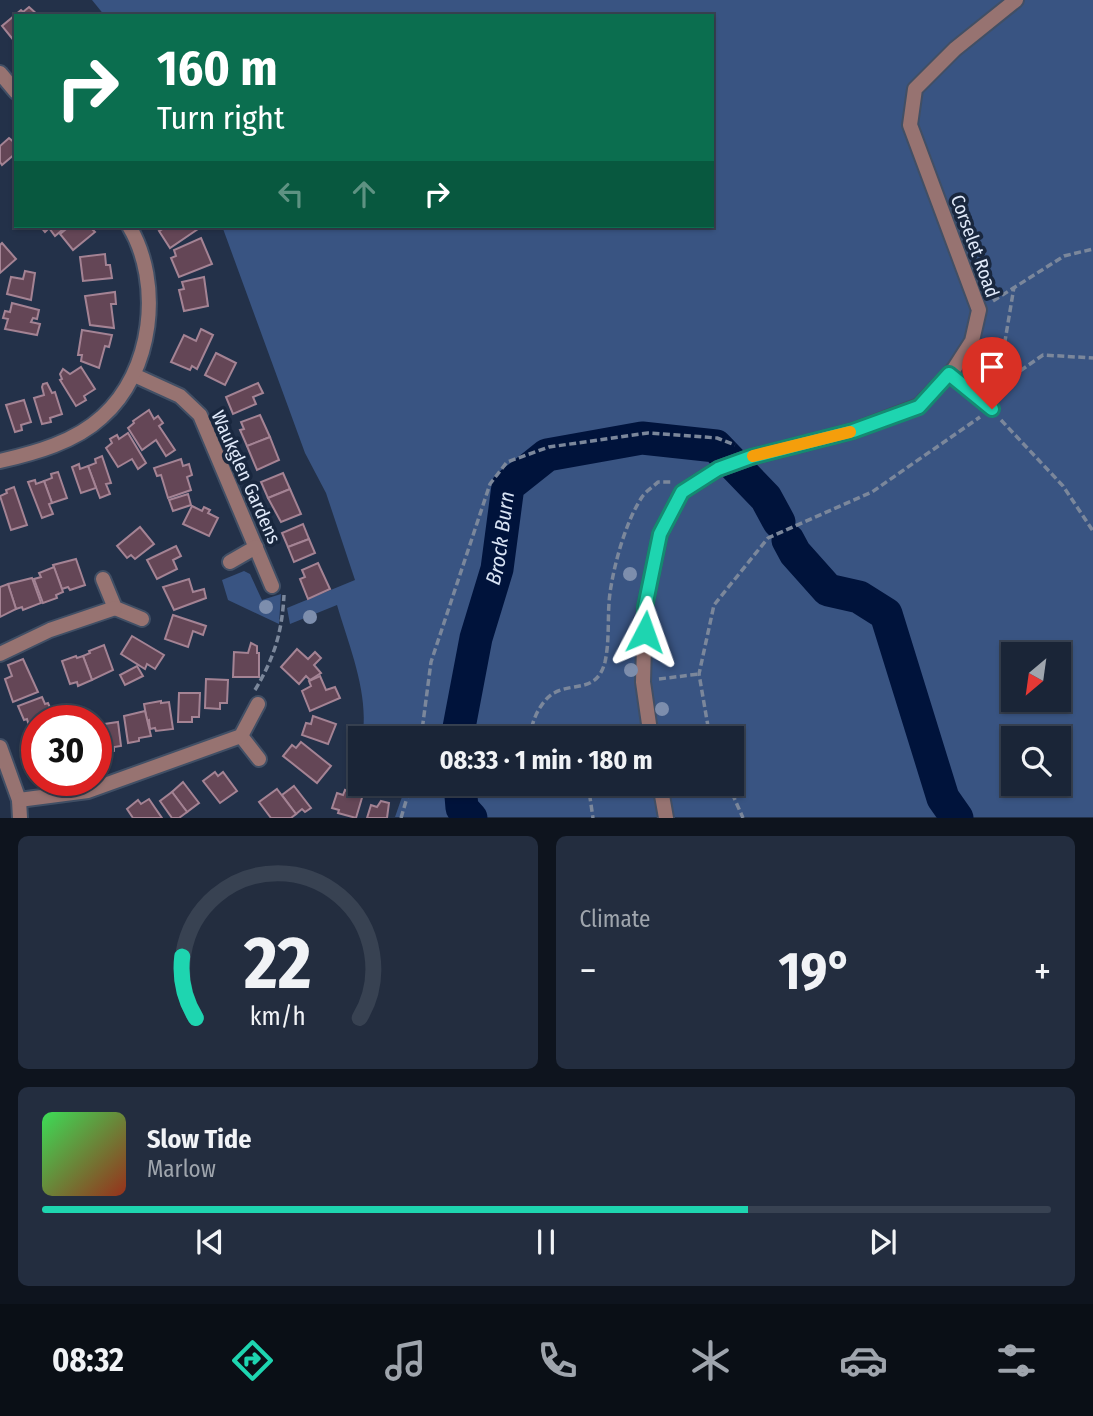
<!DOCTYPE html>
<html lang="en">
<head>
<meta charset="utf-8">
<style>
	body { margin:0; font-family:"Fira Sans Condensed",sans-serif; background:#232d3f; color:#f1f3f6; height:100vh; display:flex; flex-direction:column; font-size:26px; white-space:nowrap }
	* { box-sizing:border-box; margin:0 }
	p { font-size:23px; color:#9fa5ad }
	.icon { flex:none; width:38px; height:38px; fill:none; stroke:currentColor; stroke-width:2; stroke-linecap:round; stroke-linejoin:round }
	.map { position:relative; height:818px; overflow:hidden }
	.side { display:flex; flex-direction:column; gap:18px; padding:18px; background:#0e141e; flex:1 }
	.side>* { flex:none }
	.guide { position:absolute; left:14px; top:14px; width:700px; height:214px; border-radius:0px; box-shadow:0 2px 5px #0004,0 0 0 2px #384252; background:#0b6e4f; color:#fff; overflow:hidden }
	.needle { width:46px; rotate:209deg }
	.buttons { position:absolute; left:1001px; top:642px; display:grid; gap:14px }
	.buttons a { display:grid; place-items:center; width:70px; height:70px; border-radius:0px; background:#1a2537; box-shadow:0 2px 5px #0004,0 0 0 2px #384252; font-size:35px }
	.speed { position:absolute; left:21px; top:705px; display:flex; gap:14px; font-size:35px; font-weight:700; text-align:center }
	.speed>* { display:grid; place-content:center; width:91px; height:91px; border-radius:50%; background:#1a2537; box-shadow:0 2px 5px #0004,0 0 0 2px #384252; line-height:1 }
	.speed .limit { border:10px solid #d22; background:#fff; color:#111 }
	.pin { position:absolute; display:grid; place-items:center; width:60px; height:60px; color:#fff; margin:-72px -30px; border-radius:50% 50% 50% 0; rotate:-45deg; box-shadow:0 0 7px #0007 }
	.pin .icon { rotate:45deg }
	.me { position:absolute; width:77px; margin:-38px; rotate:4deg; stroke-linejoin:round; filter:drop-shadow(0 0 5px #0008) }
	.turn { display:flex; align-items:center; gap:24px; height:147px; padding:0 28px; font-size:32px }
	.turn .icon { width:91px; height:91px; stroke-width:2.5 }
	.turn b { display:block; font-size:49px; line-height:60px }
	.lanes { display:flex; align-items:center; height:66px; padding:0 28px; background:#0003; justify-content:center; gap:35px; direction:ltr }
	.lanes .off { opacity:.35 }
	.big { font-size:52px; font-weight:700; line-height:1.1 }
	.side .tile { flex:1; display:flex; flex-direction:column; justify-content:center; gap:10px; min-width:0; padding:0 24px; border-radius:10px; background:#232d3f }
	.side .dial { align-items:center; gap:0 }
	.dial svg { height:182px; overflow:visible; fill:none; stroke:#384252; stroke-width:7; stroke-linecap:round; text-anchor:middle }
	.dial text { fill:#f1f3f6; stroke:none }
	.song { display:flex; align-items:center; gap:21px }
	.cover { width:84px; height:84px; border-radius:10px; background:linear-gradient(135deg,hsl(130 70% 55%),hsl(10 70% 35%)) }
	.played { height:7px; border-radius:4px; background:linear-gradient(90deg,#1ed5b0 70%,#384252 70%) }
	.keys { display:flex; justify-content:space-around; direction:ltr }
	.heat { display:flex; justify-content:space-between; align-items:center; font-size:38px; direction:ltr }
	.side .tiles { flex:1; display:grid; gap:18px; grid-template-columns:1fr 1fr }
	.tile:last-child { grid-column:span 2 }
	.trip { position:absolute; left:348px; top:726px; width:396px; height:70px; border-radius:0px; background:#1a2537; box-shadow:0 2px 5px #0004,0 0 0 2px #384252; font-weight:700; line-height:70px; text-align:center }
	.menu { display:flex; height:112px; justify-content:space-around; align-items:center; background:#0a0f16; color:#9fa5ad }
	.menu .icon { width:49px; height:49px }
	.menu .current { color:#1ed5b0 }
	.menu b { font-size:32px; color:#f1f3f6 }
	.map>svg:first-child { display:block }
	.green { fill:#395482; fill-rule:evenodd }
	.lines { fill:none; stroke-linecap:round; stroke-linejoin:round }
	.river { stroke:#00133b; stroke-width:33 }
	.building { fill:#644656; stroke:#a48394; stroke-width:2 }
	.service-casing { stroke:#414f65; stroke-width:13 }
	.minor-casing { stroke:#414f65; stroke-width:18 }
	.path { stroke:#7b879b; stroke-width:3.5; stroke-dasharray:7 3.5; stroke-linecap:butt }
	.service { stroke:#977371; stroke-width:10 }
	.minor { stroke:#977371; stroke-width:14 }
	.tree { fill:#7d8ead }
	.route-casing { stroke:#148a72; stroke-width:18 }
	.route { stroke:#1ed5b0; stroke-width:12 }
	.slow { stroke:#f59e0b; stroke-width:12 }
	.labels { text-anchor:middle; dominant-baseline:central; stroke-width:7; stroke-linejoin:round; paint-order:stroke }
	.street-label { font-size:19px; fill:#e1eafa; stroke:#19273e }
	.water-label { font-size:21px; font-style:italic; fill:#d9e4f5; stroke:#19273e }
</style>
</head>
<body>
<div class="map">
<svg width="1093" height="818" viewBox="0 0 1093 818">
	<rect width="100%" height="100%" fill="#233149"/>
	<g class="green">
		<path d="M92,0H1093V817H395L403,794L389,784H732V738H362C370,695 349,646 337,605L290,624L287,608L355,580L326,493L305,453L222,226H712V16H105ZM1013,654H1059V700H1013ZM1013,738H1059V784H1013Z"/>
		<polygon points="244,571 250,574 262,600 281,594 279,624 228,600 222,580"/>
	</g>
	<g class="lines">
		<g class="river">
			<polyline points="788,540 795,553 828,590 859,597 886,614 943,798 957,818"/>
			<path id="s1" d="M457,738L476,638L497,569L508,486L547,455L642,438L716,446L766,498L779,522"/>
			<polyline points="460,784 462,808 471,818"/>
		</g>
	</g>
	<g class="building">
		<polygon points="29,7 39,16 16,16 15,42 2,26 21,10 23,12"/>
		<polygon points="9,138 16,144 16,153 2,165 0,162 0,146"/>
		<polygon points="40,226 67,226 55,236 49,228 45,232"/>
		<polygon points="70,226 89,226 95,232 73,250 60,234"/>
		<polygon points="158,226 196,226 198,229 170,248 159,231 161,230"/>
		<polygon points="201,238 212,264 179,277 171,258 176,256 174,250"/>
		<polygon points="2,243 16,259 0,273 0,245"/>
		<polygon points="105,254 106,265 110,265 112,278 83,281 80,257"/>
		<polygon points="25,271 35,273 31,300 7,294 11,277 23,279"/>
		<polygon points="204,277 208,306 184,311 179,290 184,289 182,282"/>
		<polygon points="115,292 116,304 111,304 114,328 90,325 85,296"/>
		<polygon points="12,303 39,310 37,319 33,318 31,322 40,324 37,335 5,329 8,319 3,318 5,311 10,312"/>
		<polygon points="201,329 213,335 197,369 192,366 190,370 171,362 184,335 196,341"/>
		<polygon points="82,330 112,335 109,347 105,346 99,368 81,361 82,355 78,355"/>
		<polygon points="216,353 236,363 225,385 205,375"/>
		<polygon points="81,367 95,389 84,396 86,400 76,406 60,380 62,379 60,374 63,369 70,374"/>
		<polygon points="47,383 52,393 55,392 62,414 50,418 51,422 42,424 34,398 44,395 42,387 43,384"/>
		<polygon points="258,383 263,393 253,397 256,404 233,414 226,397"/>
		<polygon points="24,400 31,422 21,425 22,430 15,432 6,405"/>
		<polygon points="149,410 154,419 158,416 163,423 159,426 175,450 166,456 156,440 142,450 128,428 134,423 133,421"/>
		<polygon points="260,415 270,437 247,446 240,430 244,429 241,422"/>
		<polygon points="128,433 146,463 138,469 132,459 118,467 106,448 112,443 110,439 117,435 119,439"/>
		<polygon points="270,437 279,460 257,470 247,446"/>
		<polygon points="102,456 111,483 106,484 110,494 100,498 88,466 96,463 95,459"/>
		<polygon points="181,459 183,466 189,464 192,475 187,477 191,490 168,498 161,475 157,476 154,468"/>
		<polygon points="79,464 80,469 88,466 96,488 81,493 72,467"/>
		<polygon points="58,472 67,498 52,503 44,481 52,478 51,474"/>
		<polygon points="283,473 290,489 268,498 261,482"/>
		<polygon points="35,480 36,484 44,481 52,503 49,504 53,514 42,518 28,482"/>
		<polygon points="14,487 27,525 11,530 0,496 7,493 6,490"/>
		<polygon points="290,489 301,514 281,522 268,498"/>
		<polygon points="188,494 191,505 173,511 169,500"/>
		<polygon points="192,506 202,511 204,507 210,510 208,513 218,518 209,536 183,524"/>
		<polygon points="303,524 309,539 288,547 282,533"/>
		<polygon points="140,527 154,544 135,559 131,555 127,558 117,546"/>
		<polygon points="309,539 315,553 294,562 288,547"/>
		<polygon points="176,546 181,556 173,560 177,569 157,579 147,560"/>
		<polygon points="76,559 85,585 70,590 68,587 62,589 53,565"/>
		<polygon points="318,563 330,589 308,599 300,579 305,577 302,570"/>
		<polygon points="54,567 63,592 56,595 57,598 43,603 34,579 41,577 39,573"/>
		<polygon points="32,578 41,603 23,610 22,607 16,609 8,584"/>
		<polygon points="189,579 193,592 204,589 206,598 174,610 163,587"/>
		<polygon points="8,584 16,609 0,617 0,587"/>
		<polygon points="173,615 206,626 203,635 193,631 188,647 165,639"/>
		<polygon points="132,636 164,655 155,669 147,664 145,669 121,654"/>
		<polygon points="251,643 257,646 257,653 259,653 259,677 233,677 234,652 248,653"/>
		<polygon points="104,645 113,670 92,680 83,656 90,653 89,651"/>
		<polygon points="297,649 308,659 315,652 321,658 314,665 321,673 310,680 306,676 299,684 281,667"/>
		<polygon points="76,656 77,658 83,656 92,680 78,686 77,682 70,684 62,661"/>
		<polygon points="23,659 38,692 13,702 5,679 12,676 8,665"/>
		<polygon points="137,666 143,676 125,685 120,675"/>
		<polygon points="320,676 326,690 335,687 340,698 310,711 302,691 311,686 309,681"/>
		<polygon points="206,679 228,680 227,703 220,703 220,709 205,708"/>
		<polygon points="179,693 200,693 199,717 192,717 192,722 178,722"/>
		<polygon points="42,697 45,704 48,703 54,717 37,721 37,723 29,726 27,719 24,720 18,706"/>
		<polygon points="161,701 161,703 169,702 173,729 156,731 155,728 150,729 149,720 147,721 144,704"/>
		<polygon points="145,711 151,736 139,738 139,741 128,743 124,716"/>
		<polygon points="313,716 336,724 328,744 302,735 306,723 311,724"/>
		<polygon points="118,722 121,746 114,747 114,751 101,753 97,725"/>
		<polygon points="37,723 37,747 34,748 29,735 32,734 29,726"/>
		<polygon points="301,742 331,766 317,783 283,756 292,745 296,748"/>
		<polygon points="215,772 218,776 223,772 237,791 220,803 203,781"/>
		<polygon points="183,782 199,803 187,812 172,792"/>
		<polygon points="294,786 311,808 305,812 302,809 296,814 282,795"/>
		<polygon points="355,786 361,786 364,791 356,818 338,813 339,810 332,808 337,793 343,795 345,790 351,793"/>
		<polygon points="277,789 296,814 291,818 271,818 259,802"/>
		<polygon points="172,792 187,812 179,818 172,818 160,801"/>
		<polygon points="149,799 162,818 133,818 127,809 138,800 141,804"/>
		<polygon points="381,801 389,803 387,818 367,818 371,805 377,807"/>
	</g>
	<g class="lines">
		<defs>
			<polyline id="service" points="949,374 992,409"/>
			<g id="minor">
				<polyline points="0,73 16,92"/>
				<polyline points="134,375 180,396 200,415 272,586"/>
				<path d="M0,461C35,453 75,442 102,417C153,372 163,283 129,226"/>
				<polyline points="230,562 256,547"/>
				<polyline points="103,579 115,608 142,619"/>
				<polyline points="0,654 50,630 115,608"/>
				<polyline points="241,736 259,759"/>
				<polyline points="651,738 643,682 645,607 660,534 682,492 718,469 751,457 853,431 919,406 954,369 972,341 979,310 910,125 915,89 955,49 1016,0"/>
				<polyline points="0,747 19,800 20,818"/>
				<polyline points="660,784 666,818"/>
				<polyline points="19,800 88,791 241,736 258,704"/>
			</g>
		</defs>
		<use href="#service" class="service-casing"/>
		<use href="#minor" class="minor-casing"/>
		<g class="path">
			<polyline points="993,301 1064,256 1093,249"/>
			<polyline points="997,392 1020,371 1043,355 1093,358"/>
			<polyline points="996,395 1014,287"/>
			<polyline points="1001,420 1063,486 1093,531"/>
			<polyline points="659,679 699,674"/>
			<path d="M255,690C274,658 282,633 284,595"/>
			<polyline points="421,738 431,662 490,484 507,462 549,447 648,433 717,438 735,445"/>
			<path d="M532,738C528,725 542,699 554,693C574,682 597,693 605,662C610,640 607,615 610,593C614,564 626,521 642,497C646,491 653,487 658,482H671"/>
			<polyline points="710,738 699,674 714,605 768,538 872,492 980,417"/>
			<polyline points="588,784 593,818"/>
			<polyline points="728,784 743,818"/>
			<polyline points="401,818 411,784"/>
		</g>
		<use href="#service" class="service"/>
		<use href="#minor" class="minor"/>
	</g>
	<g class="tree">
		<circle cx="630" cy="574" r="7"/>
		<circle cx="266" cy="607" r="7"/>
		<circle cx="310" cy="617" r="7"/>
		<circle cx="631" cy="670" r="7"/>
		<circle cx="662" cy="709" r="7"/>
	</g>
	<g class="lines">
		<defs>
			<polyline id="route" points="645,632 645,607 660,534 682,492 718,469 751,457 853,431 919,407 949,374 992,409"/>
		</defs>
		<use href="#route" class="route-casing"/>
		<use href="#route" class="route"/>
		<polyline class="slow" points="753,456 850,432"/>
	</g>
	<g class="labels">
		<g class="street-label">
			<text transform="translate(975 246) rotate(70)">Corselet Road</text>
			<text transform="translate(246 477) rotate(66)">Waukglen Gardens</text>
		</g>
		<g class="water-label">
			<text stroke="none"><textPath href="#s1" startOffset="205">Brock Burn</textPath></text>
		</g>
	</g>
</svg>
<div class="buttons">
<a><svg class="needle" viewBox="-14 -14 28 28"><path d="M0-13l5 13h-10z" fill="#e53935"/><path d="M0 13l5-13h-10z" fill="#9fa5ad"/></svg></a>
<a><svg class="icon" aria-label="search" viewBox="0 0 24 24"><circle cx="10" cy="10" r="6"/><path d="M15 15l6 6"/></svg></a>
</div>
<div class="speed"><div class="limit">30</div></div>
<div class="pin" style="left:992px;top:409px;background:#d93025"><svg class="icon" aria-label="arrive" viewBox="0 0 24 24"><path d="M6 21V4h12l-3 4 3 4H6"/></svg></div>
<svg class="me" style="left:645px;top:632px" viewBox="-20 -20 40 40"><path d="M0-17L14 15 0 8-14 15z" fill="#1ed5b0" stroke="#fff" stroke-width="4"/></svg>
<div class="trip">08:33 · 1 min · 180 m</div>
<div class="guide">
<div class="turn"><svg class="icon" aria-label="right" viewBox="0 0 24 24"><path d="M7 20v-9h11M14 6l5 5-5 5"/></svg><div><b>160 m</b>Turn right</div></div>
<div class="lanes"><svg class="icon off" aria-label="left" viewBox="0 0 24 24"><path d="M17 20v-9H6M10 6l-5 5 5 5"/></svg><svg class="icon off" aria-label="ahead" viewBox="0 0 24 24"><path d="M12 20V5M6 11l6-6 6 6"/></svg><svg class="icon" aria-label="right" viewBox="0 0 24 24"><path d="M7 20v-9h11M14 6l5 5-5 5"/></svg></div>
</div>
</div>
<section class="side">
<div class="tiles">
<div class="tile dial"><svg viewBox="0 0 100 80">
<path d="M14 69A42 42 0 1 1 86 69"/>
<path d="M14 69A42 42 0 0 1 8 42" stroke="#1ed5b0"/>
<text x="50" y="56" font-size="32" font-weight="700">22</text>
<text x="50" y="72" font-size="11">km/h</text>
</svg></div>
<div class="tile"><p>Climate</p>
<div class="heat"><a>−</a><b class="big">19°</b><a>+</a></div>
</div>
<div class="tile">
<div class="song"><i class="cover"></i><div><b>Slow Tide</b><p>Marlow</p></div></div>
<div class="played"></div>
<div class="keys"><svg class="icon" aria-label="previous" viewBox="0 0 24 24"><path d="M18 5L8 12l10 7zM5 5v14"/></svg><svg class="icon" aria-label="pause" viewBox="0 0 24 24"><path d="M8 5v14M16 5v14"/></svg><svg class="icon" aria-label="next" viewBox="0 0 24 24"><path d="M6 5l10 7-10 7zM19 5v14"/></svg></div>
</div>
</div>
</section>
<nav class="menu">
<b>08:32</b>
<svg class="icon current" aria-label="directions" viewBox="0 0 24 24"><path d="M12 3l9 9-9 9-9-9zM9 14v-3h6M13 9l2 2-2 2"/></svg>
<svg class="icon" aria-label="music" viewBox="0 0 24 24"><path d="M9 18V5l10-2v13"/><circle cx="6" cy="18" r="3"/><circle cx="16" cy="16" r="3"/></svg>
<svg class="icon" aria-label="phone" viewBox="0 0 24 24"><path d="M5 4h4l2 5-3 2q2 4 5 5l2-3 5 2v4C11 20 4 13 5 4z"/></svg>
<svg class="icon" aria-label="climate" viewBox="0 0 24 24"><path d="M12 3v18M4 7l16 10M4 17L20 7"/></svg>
<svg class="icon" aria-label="car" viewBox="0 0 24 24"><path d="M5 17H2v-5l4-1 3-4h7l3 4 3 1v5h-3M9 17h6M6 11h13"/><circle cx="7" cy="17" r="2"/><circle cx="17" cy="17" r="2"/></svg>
<svg class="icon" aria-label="filters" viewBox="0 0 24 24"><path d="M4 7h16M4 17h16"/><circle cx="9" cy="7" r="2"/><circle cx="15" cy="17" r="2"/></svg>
</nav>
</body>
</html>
